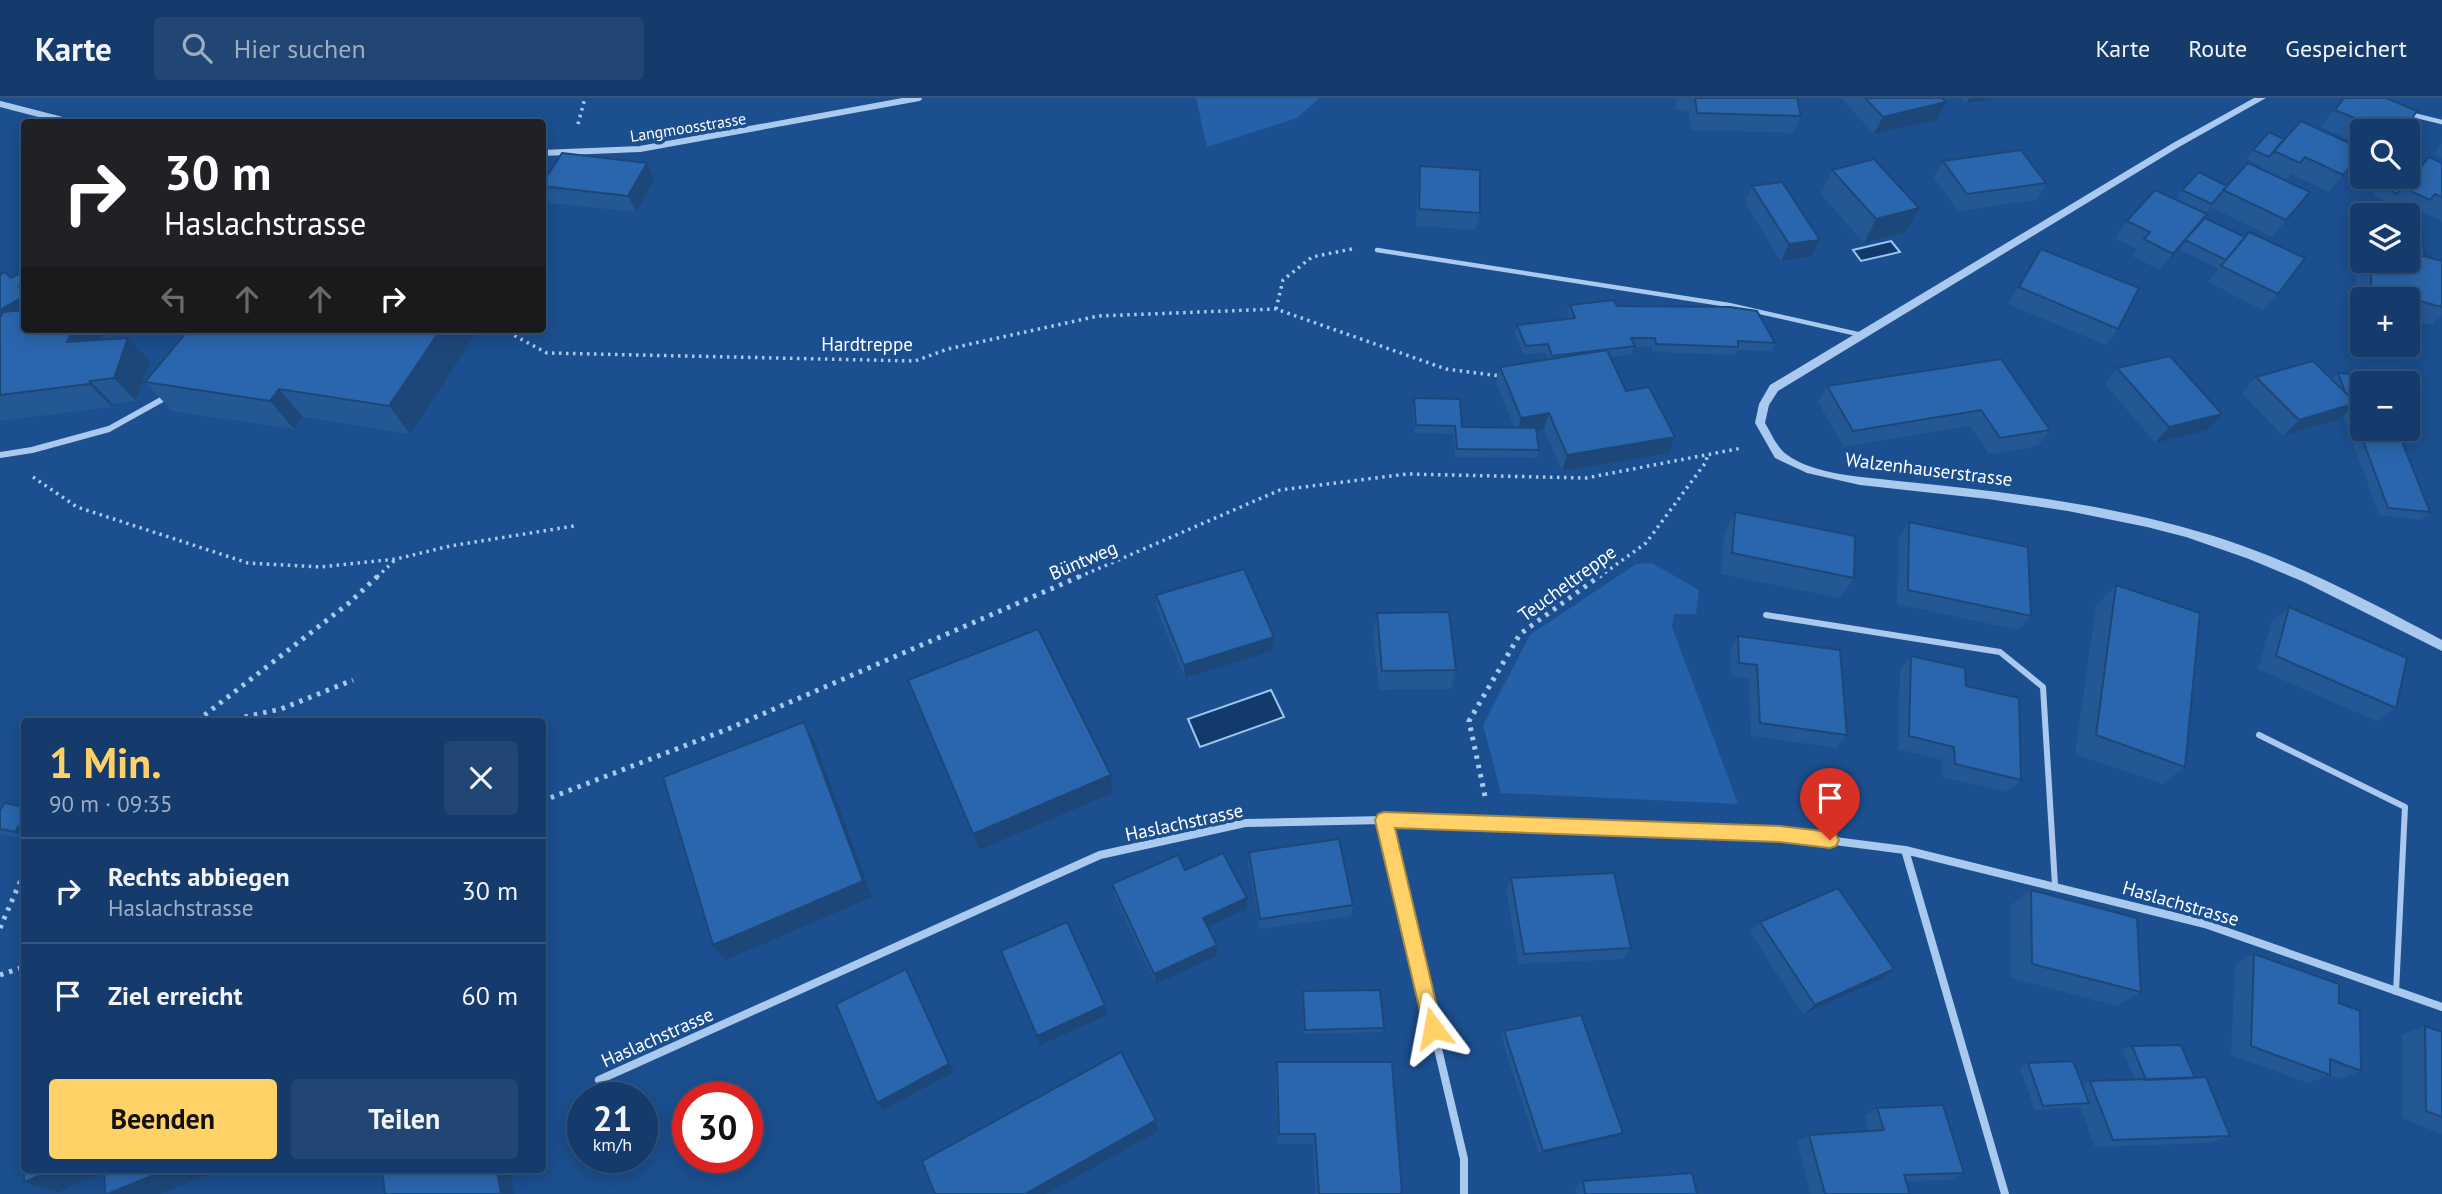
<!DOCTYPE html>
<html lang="de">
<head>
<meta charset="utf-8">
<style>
	:root { --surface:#143b6b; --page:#214673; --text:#f1f3f6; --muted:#9dadc1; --line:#33557e; --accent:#ffd166 }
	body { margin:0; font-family:"PT Sans",sans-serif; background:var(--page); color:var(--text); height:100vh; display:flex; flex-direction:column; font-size:26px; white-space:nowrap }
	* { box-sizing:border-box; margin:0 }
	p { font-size:23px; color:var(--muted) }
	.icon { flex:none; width:38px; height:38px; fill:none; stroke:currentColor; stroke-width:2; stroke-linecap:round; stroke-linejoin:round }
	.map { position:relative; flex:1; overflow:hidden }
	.sheet { position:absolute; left:21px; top:620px; width:525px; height:455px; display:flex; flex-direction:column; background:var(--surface); border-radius:7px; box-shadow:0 4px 18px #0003,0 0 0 2px var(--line) }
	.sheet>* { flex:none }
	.guide { position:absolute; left:21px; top:21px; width:525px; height:214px; border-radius:7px; box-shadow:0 4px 18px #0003,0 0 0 2px var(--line); background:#202124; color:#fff; overflow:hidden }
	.buttons { position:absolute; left:2350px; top:21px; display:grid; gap:14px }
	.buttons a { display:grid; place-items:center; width:70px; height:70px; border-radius:7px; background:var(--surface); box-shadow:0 4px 18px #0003,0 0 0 2px var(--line); font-size:35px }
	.speed { position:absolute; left:567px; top:984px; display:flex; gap:14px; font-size:35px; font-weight:700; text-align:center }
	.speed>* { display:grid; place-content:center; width:91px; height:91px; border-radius:50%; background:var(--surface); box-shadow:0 4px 18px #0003,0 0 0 2px var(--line); line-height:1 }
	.speed small { font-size:18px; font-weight:400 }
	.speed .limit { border:10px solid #d22; background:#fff; color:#111 }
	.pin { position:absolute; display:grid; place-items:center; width:60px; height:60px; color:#fff; margin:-72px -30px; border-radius:50% 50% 50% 0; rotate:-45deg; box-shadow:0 0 7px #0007 }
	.pin .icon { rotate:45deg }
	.me { position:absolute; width:77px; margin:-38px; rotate:347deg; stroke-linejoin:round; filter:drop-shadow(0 0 5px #0008) }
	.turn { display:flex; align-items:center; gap:24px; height:147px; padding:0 28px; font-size:32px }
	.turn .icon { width:91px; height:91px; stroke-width:2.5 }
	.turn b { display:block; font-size:49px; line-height:60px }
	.lanes { display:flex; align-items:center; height:66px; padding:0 28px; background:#0003; justify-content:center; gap:35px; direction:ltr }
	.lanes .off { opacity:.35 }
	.round { display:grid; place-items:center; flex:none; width:74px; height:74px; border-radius:7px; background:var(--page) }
	.headline { display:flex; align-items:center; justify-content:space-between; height:119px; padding:0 28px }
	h1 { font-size:42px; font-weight:700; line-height:52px; color:var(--accent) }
	.action { display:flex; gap:14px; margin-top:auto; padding:14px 28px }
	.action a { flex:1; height:80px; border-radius:7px; background:var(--accent); color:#111; font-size:28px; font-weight:700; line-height:80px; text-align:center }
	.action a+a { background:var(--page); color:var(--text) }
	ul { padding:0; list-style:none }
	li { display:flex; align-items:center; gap:21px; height:105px; padding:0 28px; border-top:2px solid var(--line) }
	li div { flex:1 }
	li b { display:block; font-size:26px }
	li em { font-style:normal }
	header { display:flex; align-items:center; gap:42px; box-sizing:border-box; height:98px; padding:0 35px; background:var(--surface); border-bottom:2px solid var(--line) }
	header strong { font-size:33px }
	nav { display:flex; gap:38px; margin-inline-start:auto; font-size:24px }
	.search { width:490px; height:63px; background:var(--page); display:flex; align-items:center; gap:18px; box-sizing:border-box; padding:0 24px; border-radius:7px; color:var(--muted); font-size:26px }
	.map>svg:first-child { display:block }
</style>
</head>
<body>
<header>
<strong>Karte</strong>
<div class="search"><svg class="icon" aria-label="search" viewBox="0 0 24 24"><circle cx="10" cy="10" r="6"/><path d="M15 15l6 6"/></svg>Hier suchen</div>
<nav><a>Karte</a><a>Route</a><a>Gespeichert</a></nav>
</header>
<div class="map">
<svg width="2442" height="1096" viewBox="0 0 2442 1096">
	<rect width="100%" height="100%" fill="#1b4f8f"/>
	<path fill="#2461a8" d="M1196 0H1320L1297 20 1207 49Z
		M1652 465 1699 492 1696 516H1674L1672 529 1738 706 1501 695 1483 627 1530 537 1636 466Z"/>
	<path fill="#123a6d" stroke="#9cc4f0" stroke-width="2" d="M1891 143 1900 154 1861 163 1853 152Z
		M1271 592 1284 619 1200 649 1188 621Z"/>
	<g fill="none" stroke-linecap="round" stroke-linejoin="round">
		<path stroke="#a9c9ee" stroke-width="3.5" stroke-dasharray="2.5 4.5" stroke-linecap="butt" d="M578 26 585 0
			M1276 211 1283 182 1312 159 1352 151
			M502 231 547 255 915 263 948 251 1098 218 1276 211 1446 271 1500 278
			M33 379 77 409 248 465 321 469 396 461 450 448 574 428
			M377 479 396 461
			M1079 479 1280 392 1407 376 1586 380 1742 350
			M1599 479 1646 445 1706 364 1707 358"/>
		<path stroke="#a9c9ee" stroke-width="5" stroke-dasharray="3.5 6" stroke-linecap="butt" d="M197 623 349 505 379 477
			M226 623 281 611 353 582
			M1485 698 1469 623 1520 536 1601 477
			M542 703 728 631 1083 477
			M0 830 24 775
			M0 877 24 869"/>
		<path stroke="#a9c9ee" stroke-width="4.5" d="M2409 16 2442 24
			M1377 152 1729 207 1862 237"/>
		<path stroke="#a9c9ee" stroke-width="6" d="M1766 517 2000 554 2043 589 2055 787
			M2259 637 2405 709 2396 894"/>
		<path stroke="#a9c9ee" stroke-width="6" d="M0 6 70 24
			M542 55 640 51 919 0
			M0 357 32 352 109 331 161 302 166 296"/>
		<path stroke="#a9c9ee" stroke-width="8" d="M1384 722 1464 1061V1096
			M1905 752 2005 1096
			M599 982 1100 757 1245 725 1384 722 1490 724 1780 736 1905 752 2205 826 2442 909"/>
		<path fill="#a9c9ee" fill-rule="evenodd" d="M2254 0H2266L2179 49 1778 293 1769 307 1765 325C1771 335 1776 348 1786 356 1813 377 1865 379 1898 383 2009 394 2119 407 2226 442 2301 467 2372 505 2442 542V553L2304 484 2249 461 2186 439 2147 429 2068 413 1988 401 1860 387 1807 375 1775 360 1755 325 1759 306 1770 287 2173 45Z"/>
	</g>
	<path fill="#245895" d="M1677 0H1797L1801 18 1794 35 1691 32 1689 14 1675 12Z
		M1841 0H1942L1946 4 1937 22 1874 36Z
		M1960 0H1993L1966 6Z
		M2344 0 2403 33H2362V47L2321 29Z
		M2284 41 2362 54 2329 94 2291 76 2286 82 2260 70 2262 68 2247 61 2253 52Z
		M2442 45V60L2433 56Z
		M2429 59 2442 65V123L2420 113 2414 119 2388 107 2391 102 2389 105 2373 97 2388 79 2412 77Z
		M1943 63 2046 85 2036 102 1958 113 1934 80Z
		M647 65 654 82 636 114 550 105 542 90V86Z
		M1420 68 1480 115 1476 132 1416 128 1418 85Z
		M1832 72 1919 110 1906 134 1864 145 1821 96Z
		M1752 88 1820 142 1812 158 1781 163 1745 105Z
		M2227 88 2310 94 2272 139 2210 109 2206 115 2176 101 2182 92Z
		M2127 123H2202L2278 196 2263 212 2208 184 2224 164 2219 171 2179 151 2160 172 2132 158 2137 151 2115 140Z
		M2041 151 2118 231 2106 247 2008 206Z
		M2362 154V163H2408L2424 156 2432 160 2442 163V217L2431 227 2408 221V201H2362V208L2355 206 2357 161Z
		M0 177 24 231H105L101 242 128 240 150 263 136 303 113 306 112 309 0 323Z
		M1570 207 1617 208 1775 245 1771 253 1737 252 1734 257 1652 254V249H1634L1632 256 1610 259 1626 293 1675 339 1669 355 1562 373 1544 331 1537 332 1539 352 1537 360 1455 359 1453 336 1414 335 1413 308 1414 300 1462 329 1515 330 1496 285 1500 269 1548 261 1545 254 1524 257 1515 235 1517 227 1569 220 1567 216Z
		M479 231 410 336 303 319 294 331 172 313 145 284Z
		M2001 261 2050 332 2038 348 1989 356 1970 328 1844 349 1818 304 1827 288Z
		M2117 270 2222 316 2208 332 2155 345 2105 286Z
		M2338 275 2430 414 2421 422 2379 417 2343 318 2340 321 2283 338 2242 295 2256 279 2332 281Z
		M1735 414 1854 480 1840 500 1721 476 1724 436Z
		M1909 424 2031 518 2018 532 1897 506 1899 439Z
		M2116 487 2185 669 2162 686 2075 656 2096 508Z
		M1156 497 1274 539 1273 553 1185 580 1157 512Z
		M2289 509 2396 610 2376 623 2258 571 2272 524Z
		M1377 515 1456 572 1451 591 1379 592 1373 535Z
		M1738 538 1847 637 1836 650 1751 638 1749 581 1731 578 1730 552Z
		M1911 558 1966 588 2021 682 2007 694 1942 679V662L1898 651 1900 572Z
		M908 582 1111 677 1113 695 979 752Z
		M24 709V740L0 736V712Z
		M1249 754 1353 807 1351 818 1260 831 1248 765Z
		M1185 772 1246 811 1208 829 1217 858 1156 886 1114 797 1112 786Z
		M1511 780 1631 850 1624 861 1519 866 1506 791Z
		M2031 792 2141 894 2117 908 2011 880 2010 808Z
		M1760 824 1882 881 1803 916 1750 834Z
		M2254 856 2339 905 2361 973 2339 981 2329 977 2309 985 2231 957 2235 866Z
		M1303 893 1384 930 1382 934 1304 936 1302 898Z
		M2425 928 2442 934V1036L2402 1020V937Z
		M1504 933 1619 1038 1539 1056 1501 938Z
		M2132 948 2195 980 2230 1038 2210 1045 2095 1049 2080 1009 2035 1012 2020 970 2028 965 2082 987 2090 983 2135 982 2122 952Z
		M1277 964 1402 1096H1315L1313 1046H1278L1275 976Z
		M1877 1010 1964 1075 1949 1082 1906 1083 1910 1096H1811L1797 1044 1809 1037 1869 1033 1865 1017Z
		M1583 1083 1697 1096H1577L1575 1089Z"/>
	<path fill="#1d4779" d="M1969 0H1993L1966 6Z
		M1946 4 1937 22 1874 36 1883 19Z
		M647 65 654 82 636 114 628 98Z
		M1919 110 1906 134 1864 145 1876 121Z
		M2207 116 2179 151 2160 172 2173 156Z
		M1820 142 1812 158 1781 163 1789 146Z
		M24 187V195L19 189Z
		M24 199V225L0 238V212Z
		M73 231H105L90 267 67 244Z
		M441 231H479L410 336 389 308Z
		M128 240 150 263 136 303 114 280Z
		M90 283 113 306 112 309 89 286Z
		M279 291 303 319 294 331 270 303Z
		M2356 305 2340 321 2283 338 2299 322Z
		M1549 315 1544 331 1517 335 1521 320Z
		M2222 316 2208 332 2155 345 2169 329Z
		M1675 339 1669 355 1562 373 1567 357Z
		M1274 539 1273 553 1185 580 1184 567Z
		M804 624 814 642 872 799 726 862 713 847Z
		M1111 677 1113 695 979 752 973 736Z
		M24 720V739L15 734Z
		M1247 800 1246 811 1204 831 1203 820Z
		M1217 847V858L1156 886 1154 876Z
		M906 871 911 881 954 974 883 1012 877 1005Z
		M1894 871 1882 881 1803 916 1815 907Z
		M1105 907 1107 917 1040 947 1037 938Z
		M1156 1022 1158 1033 1046 1096H1025Z
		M1623 1035 1619 1038 1539 1056 1543 1053Z
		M57 1071H114L58 1094 24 1084Z
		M169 1071H223L160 1096H107Z
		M497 1071H510L514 1096H501Z"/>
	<path fill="#2a66ad" stroke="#1d4779" stroke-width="2" d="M1695 0H1797L1801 18 1697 15Z
		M1865 0H1942L1946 4 1883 19Z
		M2344 0H2386L2417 13 2403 33H2386L2335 12Z
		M2301 23 2362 51V54L2343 77 2305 59 2300 65 2274 53Z
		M2269 34 2284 41 2269 59 2253 52Z
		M2021 52 2046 85 1967 96 1943 63Z
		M562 55 647 65 628 98 542 88V86Z
		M2429 59 2442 65V99L2435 96 2430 102 2403 90Z
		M1874 61 1919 110 1876 121 1832 72Z
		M2248 65 2310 94 2286 122 2223 92Z
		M1420 68 1480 72V115L1419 111Z
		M2199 74 2227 88 2212 106 2182 92Z
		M2408 75 2412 77 2397 96 2381 88 2388 79H2408Z
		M1782 84 1820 142 1789 146 1752 88Z
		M2155 92 2207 116 2173 156 2144 141 2150 134 2127 123Z
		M2205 120 2245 139 2226 162 2185 142Z
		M2249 134 2305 160 2278 196 2221 168Z
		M2408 139 2423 141 2424 156 2432 160 2408 154Z
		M2041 151 2139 190 2118 231 2019 189Z
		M2408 154 2442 163V209L2371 190V163H2408Z
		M24 173V187L19 189 24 195V199L0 212V177L5 174 11 180Z
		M1614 202 1617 208 1730 209 1757 213 1775 245 1738 243V249L1656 246 1655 240H1631L1635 248 1552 258 1548 246 1526 248 1517 227 1575 220 1570 207Z
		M24 212V231H73L67 244 128 240 114 280 90 283 89 286 0 297V220L3 214Z
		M189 231H441L389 308 279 291 270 303 145 284Z
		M1607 252 1626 293 1649 289 1675 339 1567 357 1549 315 1521 320 1500 269Z
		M2170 258 2222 316 2169 329 2117 270Z
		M2001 261 2050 332 2000 340 1981 312 1853 333 1827 288Z
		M2313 263 2356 305 2299 322 2256 279Z
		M2338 275 2377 279 2380 285H2362V331H2397L2430 414 2388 410 2351 310 2356 305 2345 294Z
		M1414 300 1460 301 1462 329 1536 330 1539 352 1457 351 1455 328 1416 327Z
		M1735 414 1855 438 1854 480 1732 455Z
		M1909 424 2028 449 2031 518 1908 492Z
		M1244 471 1274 539 1184 567 1156 497Z
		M2116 487 2200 515 2185 669 2096 637Z
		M2289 509 2407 560 2396 610 2276 558Z
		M1449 514 1456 572 1382 573 1377 515Z
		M1038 531 1111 677 973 736 908 582Z
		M1738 538 1840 552 1847 637 1760 625 1757 567 1739 565Z
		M1911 558 1965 570 1966 588 2019 600 2021 682 1955 666 1954 649 1909 638Z
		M804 624 863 783 713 847 663 679Z
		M5 705 24 709V720L15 734 0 731V712Z
		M1339 741 1353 807 1260 821 1249 754Z
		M1223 755 1247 800 1203 820 1217 847 1154 876 1112 786 1178 757 1185 772Z
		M1614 775 1631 850 1524 856 1511 780Z
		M1838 790 1894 871 1815 907 1760 824Z
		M2031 792 2137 820 2141 894 2032 866Z
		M1067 824 1105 907 1037 938 1001 853Z
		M2254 856 2339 886V905L2360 913 2361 973 2330 961V977L2251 948Z
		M906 871 949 966 877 1005 836 906Z
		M1380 892 1384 930 1305 932 1303 893Z
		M1581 917 1623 1035 1543 1053 1504 933Z
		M2425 928 2442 934V1019L2426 1013Z
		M2181 947 2195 980 2146 982 2132 948Z
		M1121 954 1156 1022 1025 1096H935L922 1063Z
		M2073 963 2089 1005 2043 1008 2028 965Z
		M1277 964H1392L1402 1096H1319L1315 1036H1279Z
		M2206 979 2230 1038 2113 1042 2090 983Z
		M1943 1007 1964 1075 1904 1077 1910 1096H1825L1809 1037 1884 1032 1877 1010Z
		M24 1025V1071H57L24 1084Z
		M104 1071H169L107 1096H105Z
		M382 1071H497L501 1096H385Z
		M1692 1075 1697 1096H1585L1583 1083Z"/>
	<path fill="#ffd166" stroke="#a68842" stroke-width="2" d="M1384 714 1780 728 1830 734 1836 737 1839 742 1836 748 1830 750 1780 744 1395 730 1442 930 1440 937 1433 940 1426 937 1424 930 1375 722 1378 716Z"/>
	<g text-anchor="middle" stroke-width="7" stroke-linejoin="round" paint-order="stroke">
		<g font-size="16" fill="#fff" stroke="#1b4f8f">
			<text transform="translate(688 29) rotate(-9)" y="6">Langmoosstrasse</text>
		</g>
		<g font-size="19" fill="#fff" stroke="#1b4f8f">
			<text x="867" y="253">Hardtreppe</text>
			<text transform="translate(1929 371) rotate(7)" y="7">Walzenhauserstrasse</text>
			<text transform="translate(1083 462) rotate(-23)" y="7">Büntweg</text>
			<text transform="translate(1567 485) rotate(-36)" y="7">Teucheltreppe</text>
			<text transform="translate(1184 724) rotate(-12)" y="7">Haslachstrasse</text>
			<text transform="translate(2181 805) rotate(16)" y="7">Haslachstrasse</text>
			<text transform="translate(657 939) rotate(-24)" y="7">Haslachstrasse</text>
		</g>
	</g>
</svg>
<div class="buttons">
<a><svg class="icon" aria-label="search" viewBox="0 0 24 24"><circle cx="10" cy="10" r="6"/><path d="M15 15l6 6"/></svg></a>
<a><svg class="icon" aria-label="layers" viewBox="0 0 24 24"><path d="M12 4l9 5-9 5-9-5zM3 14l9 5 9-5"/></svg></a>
<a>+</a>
<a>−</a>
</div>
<div class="speed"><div>21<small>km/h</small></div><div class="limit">30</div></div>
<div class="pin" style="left:1830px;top:742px;background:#d93025"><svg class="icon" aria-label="arrive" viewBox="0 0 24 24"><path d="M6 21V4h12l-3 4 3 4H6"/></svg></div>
<svg class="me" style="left:1433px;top:930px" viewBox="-20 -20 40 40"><path d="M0-17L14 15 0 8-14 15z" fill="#ffd166" stroke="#fff" stroke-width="4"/></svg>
<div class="guide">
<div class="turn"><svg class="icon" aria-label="right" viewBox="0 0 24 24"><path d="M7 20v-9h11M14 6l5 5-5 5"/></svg><div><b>30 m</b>Haslachstrasse</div></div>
<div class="lanes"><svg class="icon off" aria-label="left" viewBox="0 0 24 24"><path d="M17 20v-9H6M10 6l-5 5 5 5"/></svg><svg class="icon off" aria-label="ahead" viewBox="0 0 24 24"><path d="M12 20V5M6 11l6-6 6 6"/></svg><svg class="icon off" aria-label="ahead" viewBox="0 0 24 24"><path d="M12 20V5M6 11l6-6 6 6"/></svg><svg class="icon" aria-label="right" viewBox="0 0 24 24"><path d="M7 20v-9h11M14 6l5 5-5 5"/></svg></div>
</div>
<section class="sheet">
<div class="headline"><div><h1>1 Min.</h1><p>90 m · 09:35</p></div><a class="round"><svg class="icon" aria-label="close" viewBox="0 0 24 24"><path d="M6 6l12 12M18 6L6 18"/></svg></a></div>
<ul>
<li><svg class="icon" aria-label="right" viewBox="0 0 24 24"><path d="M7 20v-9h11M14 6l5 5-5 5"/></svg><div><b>Rechts abbiegen</b><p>Haslachstrasse</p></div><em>30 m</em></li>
<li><svg class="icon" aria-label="arrive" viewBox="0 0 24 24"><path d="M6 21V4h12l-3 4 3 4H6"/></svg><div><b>Ziel erreicht</b></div><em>60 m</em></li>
</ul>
<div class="action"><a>Beenden</a><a>Teilen</a></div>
</section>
</div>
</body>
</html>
